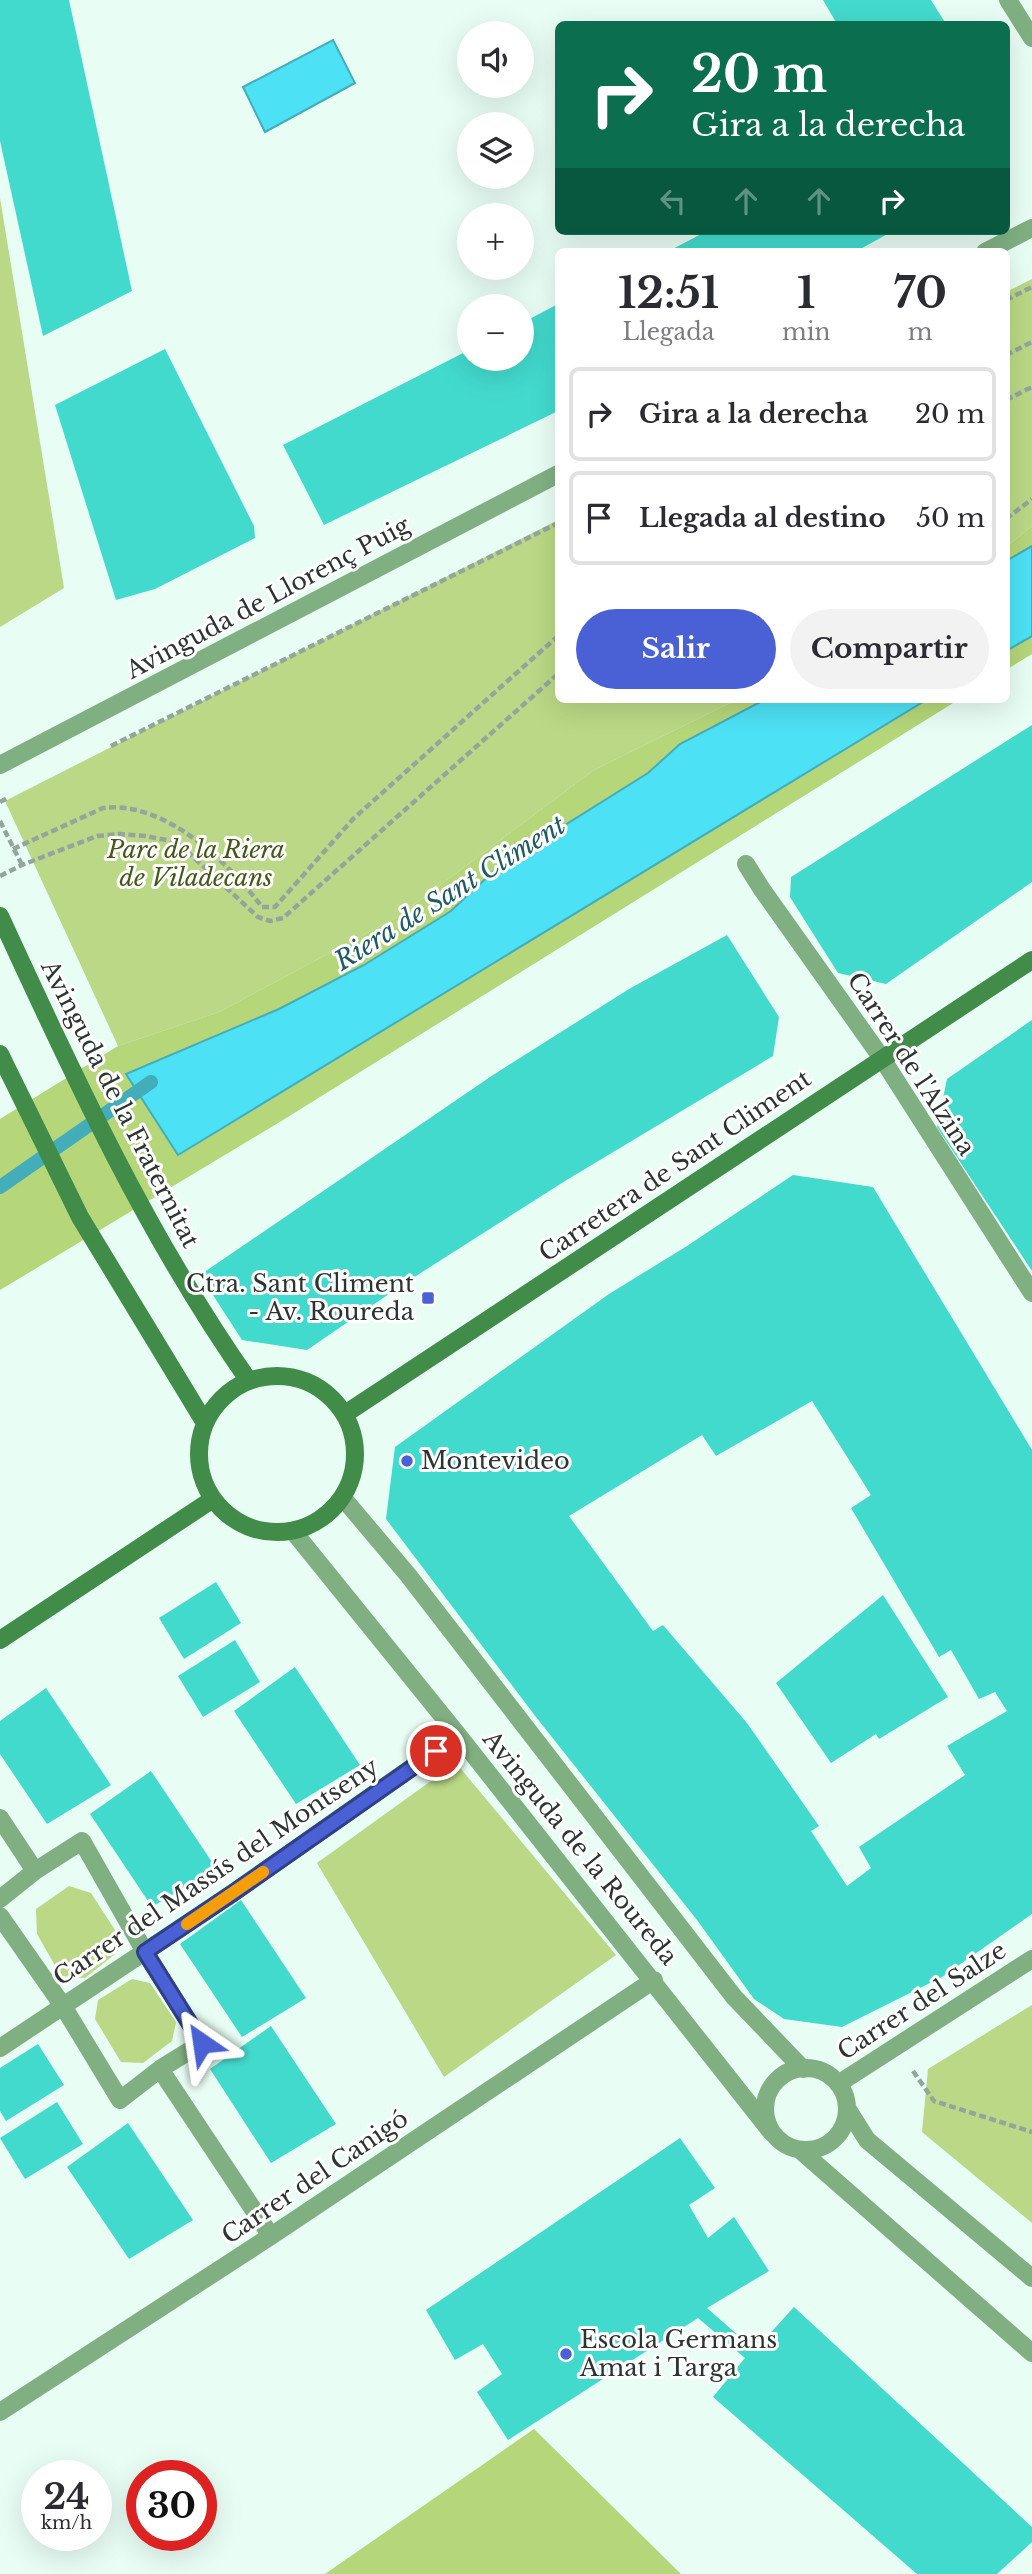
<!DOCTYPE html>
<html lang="es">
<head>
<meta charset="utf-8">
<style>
	:root { --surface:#fff; --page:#f2f2f3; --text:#2b2b33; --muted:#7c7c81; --line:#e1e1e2; --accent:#4961d5 }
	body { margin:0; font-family:"Libre Baskerville",serif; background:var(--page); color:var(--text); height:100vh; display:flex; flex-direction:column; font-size:26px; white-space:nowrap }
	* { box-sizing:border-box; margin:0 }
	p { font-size:23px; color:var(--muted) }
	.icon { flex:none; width:38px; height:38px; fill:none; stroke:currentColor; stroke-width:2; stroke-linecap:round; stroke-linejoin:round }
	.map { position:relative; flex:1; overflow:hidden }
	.side { position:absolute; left:555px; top:248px; width:455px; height:455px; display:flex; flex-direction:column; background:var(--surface); border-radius:10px; box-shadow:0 7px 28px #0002 }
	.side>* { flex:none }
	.hud { position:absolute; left:555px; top:21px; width:455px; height:214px; border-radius:10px; box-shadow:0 7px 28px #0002; background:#0b6e4f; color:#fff; overflow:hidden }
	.buttons { position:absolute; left:457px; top:21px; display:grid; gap:14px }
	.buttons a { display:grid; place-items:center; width:77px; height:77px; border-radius:50%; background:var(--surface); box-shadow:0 7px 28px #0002; font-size:35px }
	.speed { position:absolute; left:21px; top:2460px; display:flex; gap:14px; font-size:35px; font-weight:700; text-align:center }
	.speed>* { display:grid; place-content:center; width:91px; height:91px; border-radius:50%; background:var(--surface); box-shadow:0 7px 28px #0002; line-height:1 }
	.speed small { font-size:18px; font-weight:400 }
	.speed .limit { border:10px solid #d22; background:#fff; color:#111 }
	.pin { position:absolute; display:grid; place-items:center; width:60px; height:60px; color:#fff; margin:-30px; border:4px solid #fff; border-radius:50%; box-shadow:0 2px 7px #0007 }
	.me { position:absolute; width:77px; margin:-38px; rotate:328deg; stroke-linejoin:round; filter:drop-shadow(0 0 5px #0008) }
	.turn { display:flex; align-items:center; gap:24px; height:147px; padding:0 21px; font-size:32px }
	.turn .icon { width:91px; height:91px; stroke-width:2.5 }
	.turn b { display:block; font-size:49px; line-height:60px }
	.lanes { display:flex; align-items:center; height:66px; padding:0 21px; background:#0003; justify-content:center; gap:35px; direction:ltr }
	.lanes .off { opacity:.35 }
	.eta { display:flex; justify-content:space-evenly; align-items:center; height:119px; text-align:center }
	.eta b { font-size:42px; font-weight:800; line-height:49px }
	.cta { display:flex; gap:14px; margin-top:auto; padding:14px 21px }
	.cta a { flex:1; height:80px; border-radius:42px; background:var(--accent); color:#fff; font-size:28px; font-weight:800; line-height:80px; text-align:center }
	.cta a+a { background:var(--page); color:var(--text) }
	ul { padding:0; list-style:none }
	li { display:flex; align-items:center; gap:21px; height:94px; margin:0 14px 10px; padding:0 7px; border:4px solid var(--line); border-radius:10px }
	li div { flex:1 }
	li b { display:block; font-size:26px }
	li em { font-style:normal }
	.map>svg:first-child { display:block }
</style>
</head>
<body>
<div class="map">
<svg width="1032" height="2574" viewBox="0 0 1032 2574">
	<rect width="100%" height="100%" fill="#e8fdf4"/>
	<path fill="#bad885" d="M0 198 64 588 0 627Z
		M1032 279V526L1006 547V292Z
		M558 520V700H736L594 770 399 916 219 1012 118 1046 5 801Z
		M456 1763 616 1955 444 2077 317 1863Z
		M69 1886 91 1893 124 1944 114 1955 85 1978 61 1976 37 1934 36 1909Z
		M132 1979 150 1983 176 2022 172 2041 143 2063 121 2062 95 2019 98 2000Z
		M1032 2005V2223L922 2132 928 2069Z"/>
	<path fill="#b5d679" d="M1032 526V654L1006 670V547Z
		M736 700H958L283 1120 0 1290V1119L118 1046 219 1012 399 916 594 770Z
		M534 2429 681 2574H325Z"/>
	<path fill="#4de1f5" stroke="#43adba" stroke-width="2" d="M333 40 355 83 265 132 243 87Z
		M1032 546V636L1006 651V561Z
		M764 700H926L178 1155 126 1074 279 1009 364 965 451 911 498 867 648 773 680 744Z"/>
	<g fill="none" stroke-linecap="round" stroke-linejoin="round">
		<path stroke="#43adba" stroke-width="14" d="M0 1187 151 1082"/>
	</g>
	<path fill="#43dace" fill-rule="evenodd" d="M0 0H69L132 291 43 336 0 141Z
		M823 0H931L946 24H837Z
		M707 231H893L855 252H667Z
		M558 304V411L324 525 283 445 469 350V359H522V323Z
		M165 349 254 526 255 538 155 589 116 600 55 405Z
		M1032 725V882L886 984 838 973 790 897 791 877Z
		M727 935 779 1017 773 1056 565 1181 405 1283 307 1350 242 1340 200 1275 493 1075 629 989Z
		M1032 1020V1271L937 1127 947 1079Z
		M793 1175 873 1187 1032 1450V1914L942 1977 842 2027 784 2019 754 1999 697 1920 536 1717 386 1519 395 1447 609 1294 687 1246ZM812 1401 871 1495 851 1508 939 1657 951 1650 979 1699 995 1692 1007 1711 947 1746 965 1775 859 1847 871 1868 847 1886 811 1831 819 1826 747 1723 663 1625 653 1631 569 1516 702 1435 716 1456Z
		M216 1582 241 1623 184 1659 159 1618Z
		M883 1595 948 1697 879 1739 876 1734 831 1763 776 1683Z
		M235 1640 260 1682 203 1717 178 1676Z
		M295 1667 360 1765 296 1804 234 1711Z
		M46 1688 111 1785 47 1824 0 1754V1721Z
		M151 1771 216 1868 152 1907 90 1814Z
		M241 1900 306 1998 242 2037 180 1944Z
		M271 2026 336 2124 271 2163 210 2069Z
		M38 2044 64 2085 6 2121 0 2111V2068Z
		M57 2102 83 2144 25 2179 0 2138Z
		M128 2123 193 2220 129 2259 67 2167Z
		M680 2138 715 2188 689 2205 708 2238 734 2217 769 2271 707 2308 755 2350 794 2307 1032 2527V2542L997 2574H917L713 2397 745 2358 698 2318 508 2440 477 2392 502 2374 483 2344 455 2360 426 2310Z"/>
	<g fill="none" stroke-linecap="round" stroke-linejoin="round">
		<path stroke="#95a49d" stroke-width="4.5" stroke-dasharray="7 3.5" stroke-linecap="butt" d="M1006 300 1032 287
			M1006 355 1032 342
			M1006 400 1032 387
			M1006 519 1032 499
			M111 746 558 523
			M0 802 9 797
			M0 821 22 865
			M13 849 103 808C164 800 228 862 262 907H275L354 818 558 636
			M0 876 22 865 97 836 120 834 145 836 177 842 258 917 270 921 283 918 558 674
			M913 2071 934 2101 1032 2132"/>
		<path stroke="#80b082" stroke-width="18" d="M1008 0 1032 38
			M985 252 1032 228
			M0 765 558 474
			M746 864 761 888 881 1057 1032 1293
			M343 1498 408 1575 734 1997 803 2069
			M293 1531 458 1735 772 2133
			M0 1818 35 1871 82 1841 145 1952 202 2043 160 2069 271 2236
			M0 1899 35 1871
			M0 1916 63 2006 120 2100 160 2069
			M0 2048 233 1893 458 1735
			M765 2109a41 41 0 1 1 82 0a41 41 0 1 1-82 0Z
			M838 2084 1032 1959
			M847 2108 867 2140 1032 2278
			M800 2150 1032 2353
			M0 2412 271 2236 654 1980"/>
		<path stroke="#408c48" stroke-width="18" d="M0 916C74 1077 147 1236 249 1381
			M0 1054 80 1217 205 1423
			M199 1454a78 78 0 1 1 156 0a78 78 0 1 1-156 0Z
			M345 1414 1032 960
			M0 1640 213 1499"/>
	</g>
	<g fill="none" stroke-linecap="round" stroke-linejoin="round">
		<defs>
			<path id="route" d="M202 2043 145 1952 233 1893 436 1751"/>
		</defs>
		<use href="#route" stroke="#2f3f8a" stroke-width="18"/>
		<use href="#route" stroke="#4961d5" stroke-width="12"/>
		<path stroke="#f59e0b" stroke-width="12" d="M187 1924 263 1872"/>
	</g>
	<g fill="#4961d5" stroke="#fff" stroke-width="2.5">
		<rect x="421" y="1291" width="14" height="14" rx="3.5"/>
		<circle cx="407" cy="1461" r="7"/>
		<circle cx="566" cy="2354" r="7"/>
	</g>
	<g text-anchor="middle" stroke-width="6" stroke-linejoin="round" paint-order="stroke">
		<g font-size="24" fill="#2d3531" stroke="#fff">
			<text transform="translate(268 598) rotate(-28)" y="8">Avinguda de Llorenç Puig</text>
			<text transform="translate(911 1064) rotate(57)" y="8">Carrer de l'Alzina</text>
			<text transform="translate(120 1104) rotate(63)" y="8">Avinguda de la Fraternitat</text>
			<text transform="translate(675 1166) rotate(-34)" y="8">Carretera de Sant Climent</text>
			<text transform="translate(580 1848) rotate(51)" y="8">Avinguda de la Roureda</text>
			<text transform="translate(216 1872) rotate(-34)" y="8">Carrer del Massís del Montseny</text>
			<text transform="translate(922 2001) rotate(-33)" y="8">Carrer del Salze</text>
			<text transform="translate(315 2177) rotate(-34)" y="8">Carrer del Canigó</text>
		</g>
		<g font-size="24" font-style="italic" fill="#445817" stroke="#fff">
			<text x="196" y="858">Parc de la Riera<tspan x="196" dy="28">de Viladecans</tspan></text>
		</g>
		<g font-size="24" fill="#2d3531" stroke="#fff" text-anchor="start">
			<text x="414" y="1292" text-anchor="end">Ctra. Sant Climent<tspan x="414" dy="28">- Av. Roureda</tspan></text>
			<text x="421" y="1469">Montevideo</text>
			<text x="580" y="2348">Escola Germans<tspan x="580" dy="28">Amat i Targa</tspan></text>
		</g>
		<g font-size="26" font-style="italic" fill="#1f5b64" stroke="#fff">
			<text transform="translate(450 893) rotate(-32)" y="9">Riera de Sant Climent</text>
		</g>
	</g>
</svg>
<div class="buttons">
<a><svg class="icon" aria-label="sound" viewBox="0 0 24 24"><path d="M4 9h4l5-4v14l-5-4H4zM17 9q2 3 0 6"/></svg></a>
<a><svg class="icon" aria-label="layers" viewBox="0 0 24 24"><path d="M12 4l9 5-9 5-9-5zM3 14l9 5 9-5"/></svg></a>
<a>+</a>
<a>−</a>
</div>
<div class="speed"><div>24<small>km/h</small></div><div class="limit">30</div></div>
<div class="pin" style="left:436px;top:1751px;background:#d93025"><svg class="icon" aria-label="arrive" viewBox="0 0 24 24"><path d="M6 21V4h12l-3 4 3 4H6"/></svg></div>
<svg class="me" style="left:202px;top:2043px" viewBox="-20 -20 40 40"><path d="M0-17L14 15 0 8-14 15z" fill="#4961d5" stroke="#fff" stroke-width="4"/></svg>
<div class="hud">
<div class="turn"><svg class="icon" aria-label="right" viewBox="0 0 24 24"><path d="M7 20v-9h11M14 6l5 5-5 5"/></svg><div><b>20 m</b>Gira a la derecha</div></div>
<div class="lanes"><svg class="icon off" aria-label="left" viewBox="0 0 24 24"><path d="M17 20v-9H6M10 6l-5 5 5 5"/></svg><svg class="icon off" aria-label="ahead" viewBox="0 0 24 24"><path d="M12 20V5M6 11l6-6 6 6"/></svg><svg class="icon off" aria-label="ahead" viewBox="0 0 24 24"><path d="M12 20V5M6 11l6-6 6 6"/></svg><svg class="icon" aria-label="right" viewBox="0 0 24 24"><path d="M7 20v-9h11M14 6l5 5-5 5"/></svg></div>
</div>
<section class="side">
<div class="eta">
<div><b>12:51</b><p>Llegada</p></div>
<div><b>1</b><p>min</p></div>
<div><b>70</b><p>m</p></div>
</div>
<ul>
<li><svg class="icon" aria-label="right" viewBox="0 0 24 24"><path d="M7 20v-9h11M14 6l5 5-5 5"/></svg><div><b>Gira a la derecha</b></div><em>20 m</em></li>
<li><svg class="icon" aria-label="arrive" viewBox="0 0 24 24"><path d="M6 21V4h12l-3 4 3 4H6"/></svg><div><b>Llegada al destino</b></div><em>50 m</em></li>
</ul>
<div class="cta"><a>Salir</a><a>Compartir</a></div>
</section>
</div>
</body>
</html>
